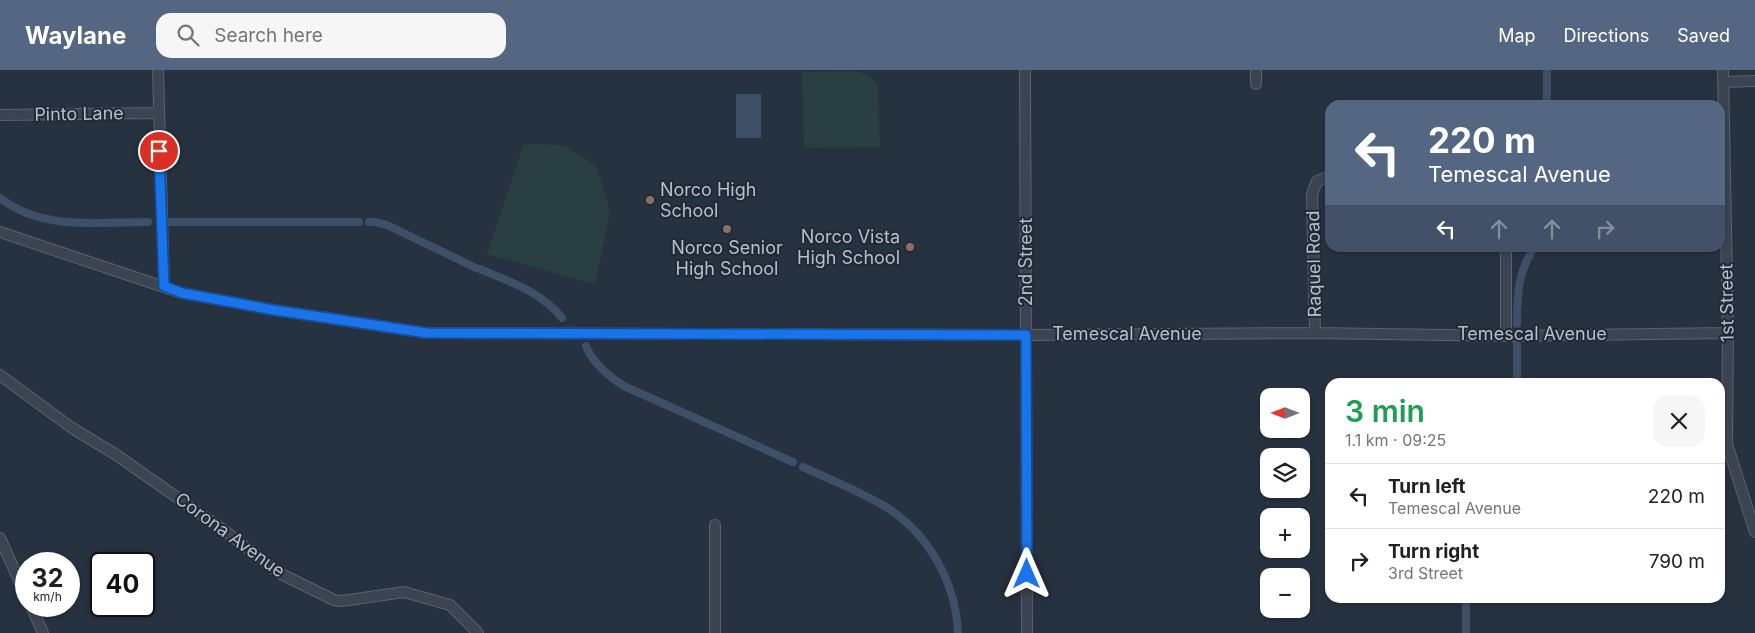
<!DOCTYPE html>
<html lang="en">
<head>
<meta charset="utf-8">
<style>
	:root { --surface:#fff; --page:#f6f6f6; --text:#202124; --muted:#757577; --line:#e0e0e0; --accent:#546682 }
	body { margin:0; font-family:Inter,sans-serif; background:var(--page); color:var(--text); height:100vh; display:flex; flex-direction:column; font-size:19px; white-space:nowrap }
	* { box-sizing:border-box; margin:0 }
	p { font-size:16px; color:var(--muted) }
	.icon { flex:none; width:28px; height:28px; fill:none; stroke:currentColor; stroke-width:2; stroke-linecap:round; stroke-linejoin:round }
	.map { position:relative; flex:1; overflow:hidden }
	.drawer { position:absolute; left:1325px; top:308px; width:400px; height:225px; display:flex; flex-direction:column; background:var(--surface); border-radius:15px; box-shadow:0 1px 4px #0004 }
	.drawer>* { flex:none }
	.banner { position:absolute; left:1325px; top:30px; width:400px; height:152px; border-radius:15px; box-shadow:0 1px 4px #0004; background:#546682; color:#fff; overflow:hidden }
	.needle { width:32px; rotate:270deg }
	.fabs { position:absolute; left:1260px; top:318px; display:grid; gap:10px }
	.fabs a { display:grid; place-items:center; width:50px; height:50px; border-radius:10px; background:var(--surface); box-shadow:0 1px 4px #0004; font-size:25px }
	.speed { position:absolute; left:15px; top:482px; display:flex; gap:10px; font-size:25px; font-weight:700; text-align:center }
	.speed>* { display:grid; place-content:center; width:65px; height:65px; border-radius:50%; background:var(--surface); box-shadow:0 1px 4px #0004; line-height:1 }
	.speed small { font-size:12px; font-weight:400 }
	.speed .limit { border:2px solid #111; border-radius:8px; background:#fff; color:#111 }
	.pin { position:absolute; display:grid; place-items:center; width:42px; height:42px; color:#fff; margin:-21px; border:2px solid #fff; border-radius:50%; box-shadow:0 1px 5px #0007 }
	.me { position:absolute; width:55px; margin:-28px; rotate:0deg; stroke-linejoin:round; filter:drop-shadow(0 0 4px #0008) }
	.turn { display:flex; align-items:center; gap:18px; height:105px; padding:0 20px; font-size:22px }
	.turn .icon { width:65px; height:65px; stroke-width:2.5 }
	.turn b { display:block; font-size:35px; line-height:42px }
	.lanes { display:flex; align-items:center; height:48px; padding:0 20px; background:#0003; justify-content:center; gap:25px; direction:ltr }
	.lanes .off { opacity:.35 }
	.round { display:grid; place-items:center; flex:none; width:52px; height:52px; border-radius:15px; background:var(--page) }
	.headline { display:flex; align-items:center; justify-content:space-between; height:85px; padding:0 20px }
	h1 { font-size:30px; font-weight:600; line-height:38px; color:#1e9e55 }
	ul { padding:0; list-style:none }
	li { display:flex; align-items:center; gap:15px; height:65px; padding:0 20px; border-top:1px solid var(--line) }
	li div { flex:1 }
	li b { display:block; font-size:19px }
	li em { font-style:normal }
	header { display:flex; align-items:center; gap:30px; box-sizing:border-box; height:70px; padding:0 25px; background:var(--accent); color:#fff }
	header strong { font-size:24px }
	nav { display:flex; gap:28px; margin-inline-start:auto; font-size:18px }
	.search { width:350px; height:45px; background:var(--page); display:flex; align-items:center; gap:12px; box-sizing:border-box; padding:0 18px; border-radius:15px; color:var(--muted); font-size:19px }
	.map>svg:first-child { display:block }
</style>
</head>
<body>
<header>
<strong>Waylane</strong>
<div class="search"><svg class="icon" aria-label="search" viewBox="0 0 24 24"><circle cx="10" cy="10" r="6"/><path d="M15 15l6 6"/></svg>Search here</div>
<nav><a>Map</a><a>Directions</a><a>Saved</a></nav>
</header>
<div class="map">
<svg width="1755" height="563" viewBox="0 0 1755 563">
	<rect width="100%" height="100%" fill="#273240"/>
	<path fill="#293f41" d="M855 1 870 6 878 15 880 77 804 78 802 2Z
		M524 74 564 75 597 97 610 142 595 214 487 184Z"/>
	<path fill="#3d5068" d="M736 24H761V68H736Z"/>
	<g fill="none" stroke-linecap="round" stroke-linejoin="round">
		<path stroke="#3d5068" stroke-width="8" d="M1547 0V35
			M0 128C42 161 98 152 148 152
			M169 152H359
			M369 152H375L387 155 476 198
			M480 199C510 212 542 222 562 248
			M1517 254C1517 226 1518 201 1534 178
			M1517 274V312
			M586 276C592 292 609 307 624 316L793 392
			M803 397C831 410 860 421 886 437 929 464 956 513 958 563
			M1466 528V563"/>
		<defs>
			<path id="minor" d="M158 0 164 217
				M1025 0 1027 563
				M1723 0 1728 263 1727 374 1755 462
				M1723 12 1755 11
				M1256 14V0
				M0 45 158 43
				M0 162 182 223 274 240 427 263 1026 265 1315 263 1510 266 1728 263
				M1315 263 1312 124 1317 111 1330 106
				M1506 265V178
				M0 305 72 358 115 384 225 461 281 504 334 530 342 531 404 522 450 535 478 563
				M715 455V563
				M0 468 26 526
				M31 536 43 563"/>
		</defs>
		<use href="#minor" stroke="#59626d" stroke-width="12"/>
		<use href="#minor" stroke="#3b4450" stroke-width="10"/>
	</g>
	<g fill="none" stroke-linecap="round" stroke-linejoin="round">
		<defs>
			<path id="route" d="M159 81 164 216 182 223 274 240 427 263 1026 265 1027 504"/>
		</defs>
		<use href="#route" stroke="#114b97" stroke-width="12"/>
		<use href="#route" stroke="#1a73e8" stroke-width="9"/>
	</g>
	<g fill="#8d6e63" stroke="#202935" stroke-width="2">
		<circle cx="650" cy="130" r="5"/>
		<circle cx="727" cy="159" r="5"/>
		<circle cx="910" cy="177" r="5"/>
	</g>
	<g text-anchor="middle" stroke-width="4" stroke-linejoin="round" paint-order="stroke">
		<g font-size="18" fill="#b8bfca" stroke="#202935">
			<text transform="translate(79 44) rotate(-1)" y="6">Pinto Lane</text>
			<text transform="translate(1026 192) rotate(-90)" y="6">2nd Street</text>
			<text transform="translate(1314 194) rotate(-91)" y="6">Raquel Road</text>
			<text transform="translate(1727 233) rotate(-91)" y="6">1st Street</text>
			<text x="1127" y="270">Temescal Avenue</text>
			<text x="1532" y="270">Temescal Avenue</text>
			<text transform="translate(230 465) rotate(36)" y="6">Corona Avenue</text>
		</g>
		<g font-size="18" fill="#b8bfca" stroke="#202935" text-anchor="start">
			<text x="660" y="126">Norco High<tspan x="660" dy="21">School</tspan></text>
			<text x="900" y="173" text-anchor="end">Norco Vista<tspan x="900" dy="21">High School</tspan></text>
			<text x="727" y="184" text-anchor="middle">Norco Senior<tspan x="727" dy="21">High School</tspan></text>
		</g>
	</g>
</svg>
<div class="fabs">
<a><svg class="needle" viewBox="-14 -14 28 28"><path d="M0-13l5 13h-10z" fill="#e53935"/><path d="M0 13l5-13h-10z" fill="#757577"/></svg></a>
<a><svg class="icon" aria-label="layers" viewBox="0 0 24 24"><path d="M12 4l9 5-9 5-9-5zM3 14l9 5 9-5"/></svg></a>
<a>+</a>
<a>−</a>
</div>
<div class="speed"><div>32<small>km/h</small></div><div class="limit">40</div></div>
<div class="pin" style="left:159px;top:81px;background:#d93025"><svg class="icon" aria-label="arrive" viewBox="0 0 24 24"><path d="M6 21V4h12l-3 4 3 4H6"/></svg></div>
<svg class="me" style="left:1027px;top:504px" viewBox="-20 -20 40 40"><path d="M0-17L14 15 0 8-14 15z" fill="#1a73e8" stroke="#fff" stroke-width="4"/></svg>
<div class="banner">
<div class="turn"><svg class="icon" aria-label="left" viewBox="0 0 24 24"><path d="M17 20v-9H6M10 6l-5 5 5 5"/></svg><div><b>220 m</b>Temescal Avenue</div></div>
<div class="lanes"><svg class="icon" aria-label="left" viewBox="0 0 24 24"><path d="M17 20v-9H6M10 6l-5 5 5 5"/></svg><svg class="icon off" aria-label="ahead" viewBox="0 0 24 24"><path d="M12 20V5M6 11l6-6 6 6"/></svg><svg class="icon off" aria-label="ahead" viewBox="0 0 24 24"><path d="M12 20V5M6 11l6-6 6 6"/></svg><svg class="icon off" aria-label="right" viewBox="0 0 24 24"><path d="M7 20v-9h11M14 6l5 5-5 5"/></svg></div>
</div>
<section class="drawer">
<div class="headline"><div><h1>3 min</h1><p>1.1 km · 09:25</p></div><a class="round"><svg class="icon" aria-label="close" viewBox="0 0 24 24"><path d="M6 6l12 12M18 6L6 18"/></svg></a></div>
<ul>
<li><svg class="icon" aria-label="left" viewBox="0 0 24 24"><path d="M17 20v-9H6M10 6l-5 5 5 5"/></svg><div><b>Turn left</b><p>Temescal Avenue</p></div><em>220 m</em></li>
<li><svg class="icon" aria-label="right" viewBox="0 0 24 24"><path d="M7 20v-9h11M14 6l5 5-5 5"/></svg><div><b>Turn right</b><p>3rd Street</p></div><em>790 m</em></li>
</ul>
</section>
</div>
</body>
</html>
